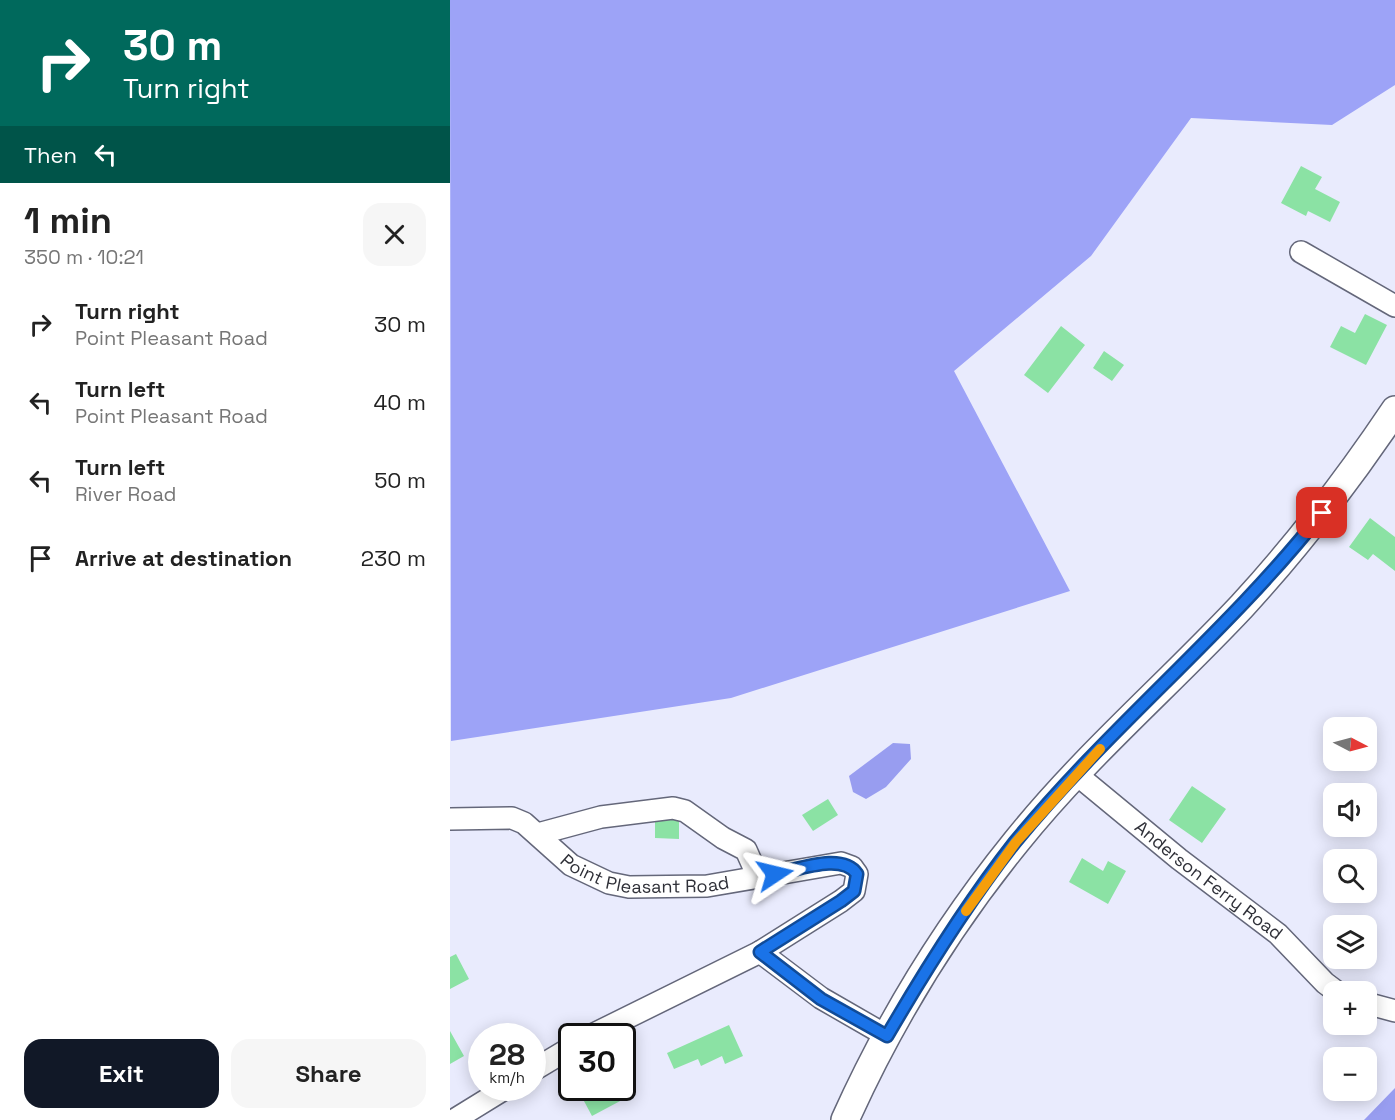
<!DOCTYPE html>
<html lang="en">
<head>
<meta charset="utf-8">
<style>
	:root { --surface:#fff; --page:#f6f6f6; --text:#222; --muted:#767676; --accent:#111827 }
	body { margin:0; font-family:"Space Grotesk",sans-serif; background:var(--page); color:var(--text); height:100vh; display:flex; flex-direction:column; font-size:22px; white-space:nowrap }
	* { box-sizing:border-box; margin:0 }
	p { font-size:20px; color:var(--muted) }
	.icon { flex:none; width:33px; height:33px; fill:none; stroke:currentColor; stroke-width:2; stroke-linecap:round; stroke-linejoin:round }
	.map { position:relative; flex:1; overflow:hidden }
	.side { display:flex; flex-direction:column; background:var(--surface); width:450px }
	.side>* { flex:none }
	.guide { background:#00695c; color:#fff; overflow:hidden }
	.needle { width:39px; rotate:96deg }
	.fabs { position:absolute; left:873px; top:717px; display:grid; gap:12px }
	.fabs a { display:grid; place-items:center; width:54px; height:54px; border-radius:12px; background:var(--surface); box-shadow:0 3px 15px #0003; font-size:30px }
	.speed { position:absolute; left:18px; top:1023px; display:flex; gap:12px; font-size:30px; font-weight:700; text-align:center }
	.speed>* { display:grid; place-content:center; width:78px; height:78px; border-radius:50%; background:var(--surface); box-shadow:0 3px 15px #0003; line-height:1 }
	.speed small { font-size:15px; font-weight:400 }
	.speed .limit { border:3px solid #111; border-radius:9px; background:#fff; color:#111 }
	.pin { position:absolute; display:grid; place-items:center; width:51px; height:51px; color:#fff; margin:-26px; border-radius:12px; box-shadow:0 3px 9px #0006 }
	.me { position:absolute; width:66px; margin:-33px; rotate:80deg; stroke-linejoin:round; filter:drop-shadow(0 0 4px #0008) }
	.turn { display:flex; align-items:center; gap:21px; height:126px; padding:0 24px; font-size:27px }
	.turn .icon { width:78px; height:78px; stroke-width:2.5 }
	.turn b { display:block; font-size:42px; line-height:51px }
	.then { display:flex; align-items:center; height:57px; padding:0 24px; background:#0003; gap:12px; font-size:22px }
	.round { display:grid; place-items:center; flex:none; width:63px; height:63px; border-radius:18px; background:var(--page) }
	.summary { display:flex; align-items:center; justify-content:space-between; height:102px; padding:0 24px }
	h1 { font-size:36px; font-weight:800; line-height:45px }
	.button { display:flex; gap:12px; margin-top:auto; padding:12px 24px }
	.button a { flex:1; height:69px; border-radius:18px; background:var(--accent); color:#fff; font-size:24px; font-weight:800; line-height:69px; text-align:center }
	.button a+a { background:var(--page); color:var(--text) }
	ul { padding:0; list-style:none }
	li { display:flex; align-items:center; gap:18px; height:78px; padding:0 24px }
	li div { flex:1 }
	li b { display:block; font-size:22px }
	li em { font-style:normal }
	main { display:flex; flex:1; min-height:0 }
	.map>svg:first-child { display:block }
</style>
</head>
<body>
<main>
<section class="side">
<div class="guide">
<div class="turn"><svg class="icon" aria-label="right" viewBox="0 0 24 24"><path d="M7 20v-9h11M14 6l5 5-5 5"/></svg><div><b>30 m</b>Turn right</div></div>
<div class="then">Then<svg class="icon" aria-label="left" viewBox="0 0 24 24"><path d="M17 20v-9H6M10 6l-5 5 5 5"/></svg></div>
</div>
<div class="summary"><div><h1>1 min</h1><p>350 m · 10:21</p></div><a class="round"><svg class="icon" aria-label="close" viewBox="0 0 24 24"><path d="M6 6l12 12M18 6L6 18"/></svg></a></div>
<ul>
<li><svg class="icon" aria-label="right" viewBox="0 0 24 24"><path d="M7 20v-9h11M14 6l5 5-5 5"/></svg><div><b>Turn right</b><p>Point Pleasant Road</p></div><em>30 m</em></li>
<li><svg class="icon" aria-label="left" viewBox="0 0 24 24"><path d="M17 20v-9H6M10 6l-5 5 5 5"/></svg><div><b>Turn left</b><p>Point Pleasant Road</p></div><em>40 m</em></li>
<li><svg class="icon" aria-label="left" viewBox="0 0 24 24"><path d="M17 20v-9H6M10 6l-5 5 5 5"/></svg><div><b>Turn left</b><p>River Road</p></div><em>50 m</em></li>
<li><svg class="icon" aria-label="arrive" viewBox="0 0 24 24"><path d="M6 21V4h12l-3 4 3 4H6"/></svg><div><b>Arrive at destination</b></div><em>230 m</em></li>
</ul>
<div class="button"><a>Exit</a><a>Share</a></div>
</section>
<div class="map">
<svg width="945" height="1120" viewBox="0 0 945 1120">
	<rect width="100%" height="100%" fill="#e9ebfd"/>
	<path fill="#9da3f7" d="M0 0H945V85L882 125 741 118 641 256 504 371 620 591 281 698 1 741Z"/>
	<path fill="#989df0" d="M443 743 460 744 461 759 436 787 416 799 403 792 399 776Z
		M945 1088V1120H914Z"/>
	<path fill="#8be2a4" d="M851 166 872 177 865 189 890 202 880 222 858 211 856 216 831 203Z
		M915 314 937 325 916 365 880 347 891 326 905 333Z
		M611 326 635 345 598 393 574 375Z
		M654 351 674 365 662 381 643 368Z
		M920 518 945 537V571L923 554 918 560 899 547Z
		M742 786 776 809 752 843 719 820Z
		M378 799 388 815 363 831 352 815Z
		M205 817H229V839L205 838Z
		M632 858 653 871 658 861 676 871 658 904 619 882Z
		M6 954 19 979 0 989V957Z
		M279 1025 293 1056 275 1064 272 1056 251 1066 248 1059 224 1069 217 1053Z
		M0 1031 14 1056 0 1064Z
		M127 1088H165L172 1100 142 1116Z"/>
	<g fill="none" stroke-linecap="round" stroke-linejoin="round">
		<defs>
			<g id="minor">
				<path d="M851 252 945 306"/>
				<path id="s1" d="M626 774 729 859 828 934 875 983 887 992"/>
				<path id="s2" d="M0 819 62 818 74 823 121 865 159 883 179 887 257 886 391 863 402 867 407 874 404 891 391 901 310 952 140 1036"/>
				<path d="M88 834 151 817 223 808 235 811 273 838 296 850 308 877"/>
				<path d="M310 952 371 998 437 1036"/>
				<path d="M916 1003 945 1011"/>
				<path d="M82 1071 122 1047"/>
				<path d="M4 1120 56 1088"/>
			</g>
			<path id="major" d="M395 1120C439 1022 498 926 566 842 634 757 717 686 792 606 849 544 898 480 945 410"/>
		</defs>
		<use href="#minor" stroke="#64677a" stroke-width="24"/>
		<use href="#major" stroke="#64677a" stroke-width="30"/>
		<use href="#minor" stroke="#fff" stroke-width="21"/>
		<use href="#major" stroke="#fff" stroke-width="27"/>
	</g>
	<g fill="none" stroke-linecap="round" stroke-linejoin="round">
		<defs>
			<path id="route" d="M325 874C348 870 392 852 407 874L404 891 391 901 310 952 371 999 437 1036C476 969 517 903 565 842 660 726 779 631 872 513"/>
		</defs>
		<use href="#route" stroke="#114b97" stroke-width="15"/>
		<use href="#route" stroke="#1a73e8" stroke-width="10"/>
		<path stroke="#f59e0b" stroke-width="10" d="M516 911 566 842 650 749"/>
	</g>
	<g text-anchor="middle" stroke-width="6" stroke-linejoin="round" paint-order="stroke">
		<g font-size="18" fill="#2f3038" stroke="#f9f9fe">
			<text dy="6" stroke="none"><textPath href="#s2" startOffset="214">Point Pleasant Road</textPath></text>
			<text dy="6" stroke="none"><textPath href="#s1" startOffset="170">Anderson Ferry Road</textPath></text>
		</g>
	</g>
</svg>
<div class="fabs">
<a><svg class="needle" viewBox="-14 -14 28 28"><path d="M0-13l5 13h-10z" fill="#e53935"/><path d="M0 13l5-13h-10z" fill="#767676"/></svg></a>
<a><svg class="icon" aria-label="sound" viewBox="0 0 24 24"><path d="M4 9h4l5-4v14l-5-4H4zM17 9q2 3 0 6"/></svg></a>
<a><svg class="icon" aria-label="search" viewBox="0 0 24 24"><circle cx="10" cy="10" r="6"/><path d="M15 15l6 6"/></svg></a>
<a><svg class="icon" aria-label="layers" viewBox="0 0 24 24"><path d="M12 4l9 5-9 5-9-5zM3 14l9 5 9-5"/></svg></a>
<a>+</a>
<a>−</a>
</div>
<div class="speed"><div>28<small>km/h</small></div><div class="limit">30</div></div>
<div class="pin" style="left:872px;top:513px;background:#d93025"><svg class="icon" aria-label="arrive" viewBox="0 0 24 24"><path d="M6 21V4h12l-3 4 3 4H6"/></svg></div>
<svg class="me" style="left:325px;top:874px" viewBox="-20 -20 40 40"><path d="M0-17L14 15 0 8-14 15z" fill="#1a73e8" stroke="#fff" stroke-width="4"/></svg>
</div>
</main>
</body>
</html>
